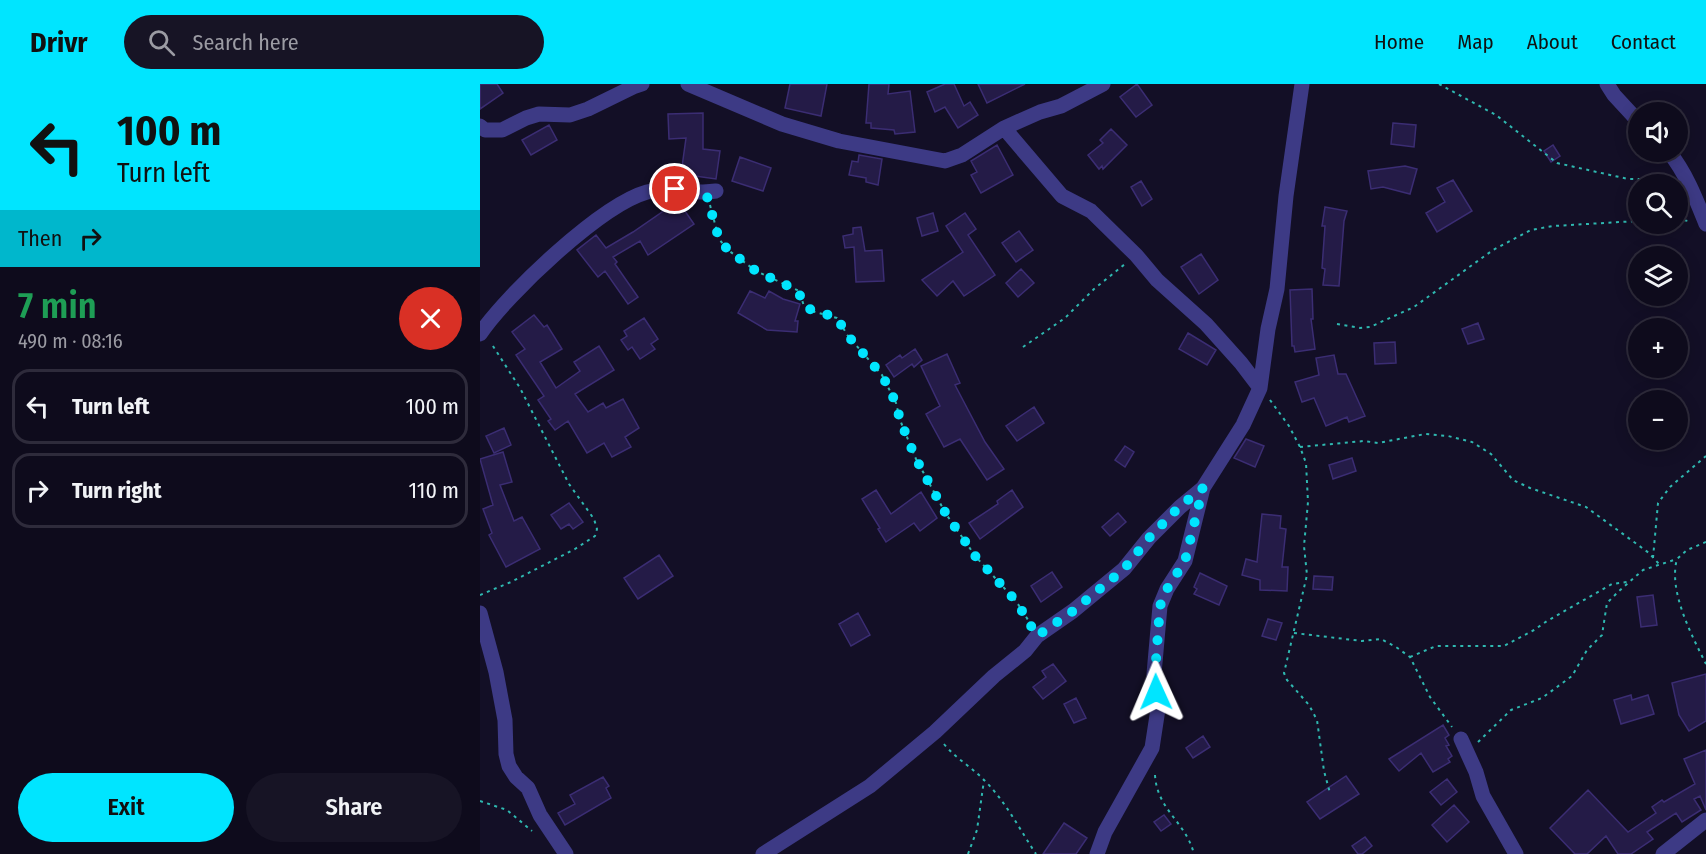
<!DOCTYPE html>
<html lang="en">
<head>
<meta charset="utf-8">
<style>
	:root { --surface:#0e0b1c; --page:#171425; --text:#f1f3f6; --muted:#9b9ba3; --line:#2e2b3b; --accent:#00e5ff }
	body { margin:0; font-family:"Fira Sans Condensed",sans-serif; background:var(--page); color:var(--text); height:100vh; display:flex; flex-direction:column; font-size:22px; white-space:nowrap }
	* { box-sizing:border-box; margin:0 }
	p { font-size:20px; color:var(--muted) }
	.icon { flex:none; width:33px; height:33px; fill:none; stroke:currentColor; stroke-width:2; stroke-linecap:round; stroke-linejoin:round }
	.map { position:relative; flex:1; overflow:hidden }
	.side { display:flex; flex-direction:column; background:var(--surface); width:480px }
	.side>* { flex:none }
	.top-card { background:#00e5ff; color:#111; overflow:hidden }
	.tools { position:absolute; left:1148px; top:18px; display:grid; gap:12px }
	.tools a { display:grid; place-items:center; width:60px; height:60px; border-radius:50%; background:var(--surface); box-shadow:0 3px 15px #0003,0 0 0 2px var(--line); font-size:30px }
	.pin { position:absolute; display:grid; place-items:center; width:51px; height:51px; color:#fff; margin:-26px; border:3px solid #fff; border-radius:50%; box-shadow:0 2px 6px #0007 }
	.me { position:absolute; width:66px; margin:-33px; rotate:359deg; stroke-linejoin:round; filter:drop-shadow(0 0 4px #0008) }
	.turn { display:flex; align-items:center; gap:21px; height:126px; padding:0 18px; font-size:27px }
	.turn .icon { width:78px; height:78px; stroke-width:2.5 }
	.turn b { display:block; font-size:42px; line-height:51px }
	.then { display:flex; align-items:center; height:57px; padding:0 18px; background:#0003; gap:12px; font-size:22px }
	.round { display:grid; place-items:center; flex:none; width:63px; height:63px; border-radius:32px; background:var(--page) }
	.headline { display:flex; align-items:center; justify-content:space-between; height:102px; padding:0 18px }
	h1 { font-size:36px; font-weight:600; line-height:45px; color:#1e9e55 }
	.action { display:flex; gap:12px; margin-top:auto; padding:12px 18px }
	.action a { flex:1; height:69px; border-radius:36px; background:var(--accent); color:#111; font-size:24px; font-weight:600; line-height:69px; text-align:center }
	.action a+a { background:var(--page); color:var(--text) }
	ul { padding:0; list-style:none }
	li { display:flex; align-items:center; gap:18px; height:75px; margin:0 12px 9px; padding:0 6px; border:3px solid var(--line); border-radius:18px }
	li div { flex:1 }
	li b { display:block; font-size:22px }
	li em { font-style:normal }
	header { display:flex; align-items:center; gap:36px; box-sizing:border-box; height:84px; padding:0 30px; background:var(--accent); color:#111 }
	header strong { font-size:28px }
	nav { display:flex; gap:33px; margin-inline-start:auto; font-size:21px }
	.search { width:420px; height:54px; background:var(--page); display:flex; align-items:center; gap:15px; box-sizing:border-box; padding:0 21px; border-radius:33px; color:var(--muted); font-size:22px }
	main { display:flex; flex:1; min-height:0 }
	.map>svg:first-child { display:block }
</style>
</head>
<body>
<header>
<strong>Drivr</strong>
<div class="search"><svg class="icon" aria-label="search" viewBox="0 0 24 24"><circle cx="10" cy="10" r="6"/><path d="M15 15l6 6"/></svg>Search here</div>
<nav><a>Home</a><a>Map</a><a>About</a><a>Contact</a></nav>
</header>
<main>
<section class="side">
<div class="top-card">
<div class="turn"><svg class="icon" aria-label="left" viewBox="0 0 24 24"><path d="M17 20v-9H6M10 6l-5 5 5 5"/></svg><div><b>100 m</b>Turn left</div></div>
<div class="then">Then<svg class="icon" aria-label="right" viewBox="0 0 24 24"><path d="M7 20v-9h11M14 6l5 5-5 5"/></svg></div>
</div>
<div class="headline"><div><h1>7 min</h1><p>490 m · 08:16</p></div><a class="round" style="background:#d93025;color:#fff"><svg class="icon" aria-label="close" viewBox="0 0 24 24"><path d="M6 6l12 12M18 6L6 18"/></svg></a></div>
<ul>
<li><svg class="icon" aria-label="left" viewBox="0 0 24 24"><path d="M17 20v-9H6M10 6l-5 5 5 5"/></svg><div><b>Turn left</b></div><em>100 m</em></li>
<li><svg class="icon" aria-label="right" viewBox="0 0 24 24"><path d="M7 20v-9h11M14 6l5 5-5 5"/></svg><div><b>Turn right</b></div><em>110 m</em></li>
</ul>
<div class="action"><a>Exit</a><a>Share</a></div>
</section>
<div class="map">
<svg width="1226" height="770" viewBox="0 0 1226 770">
	<rect width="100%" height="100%" fill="#130f26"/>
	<path fill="#241b47" stroke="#3b2d73" stroke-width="1.5" d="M0 0H17L23 9 0 25Z
		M310 0H347L341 32 305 24Z
		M389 0H409L408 10 430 7 435 48 415 50 414 46 391 44V39H386Z
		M465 0H474L484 22 490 18 498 31 478 44 465 23 455 28 447 8Z
		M498 0H545L507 19Z
		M657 0 672 21 656 33 640 13Z
		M223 29V65L240 67 236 95 201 90 206 54 189 55 188 30Z
		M913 39 936 41 934 63 911 60Z
		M69 41 77 56 51 71 42 56Z
		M631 45 647 61 623 85 622 82 619 85 608 71 623 59 620 56Z
		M517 61 533 91 501 109 491 91 497 88 491 77Z
		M1073 61 1080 72 1071 78 1064 67Z
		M379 71 402 75 398 101 386 98V94L369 91 372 77 378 78Z
		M260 73 291 84 283 107 252 97Z
		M925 82 937 85 930 110 903 103 891 105 888 87Z
		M973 96 992 127 957 148 946 129 965 118 957 104Z
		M661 97 672 115 662 122 651 103Z
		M198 117 214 140 168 171 160 157 133 173 137 178 135 180 158 213 148 220 125 187 118 193 97 166 116 151 126 164 153 148Z
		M845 123 867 127 864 137 859 202 843 201 845 185 842 184 845 142H842Z
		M453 129 458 147 442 152 437 134Z
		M485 129 496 145 488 151 515 191 484 212 473 197 457 212 442 196 483 168 466 142Z
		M381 143 385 167 402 166 404 197 376 198 374 163 365 164 363 152 373 150V144Z
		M539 147 553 166 536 178 522 159Z
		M721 170 738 196 719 210 701 183Z
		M541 185 554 199 538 213 526 199Z
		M832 205 833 235H831L835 265 815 268 814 262H812L810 206Z
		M270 207 285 214 289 207 303 215 320 220 315 237H318L317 248 287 246 258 229Z
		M54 231 64 243 67 241 82 265 60 278 76 304 100 287 94 278 119 262 134 286 95 310 108 328 123 319 126 324 143 315 159 344 145 353 151 363 132 373 124 359 107 369 88 337 75 346 68 337 71 335 58 316 64 312 36 271 45 265 32 248Z
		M164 234 178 255 171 260 175 265 160 275 152 263 148 266 141 256 147 252 144 247Z
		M998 239 1004 255 988 260 982 245Z
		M708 249 736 266 727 281 699 265Z
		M915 258 916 279 895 280 894 259Z
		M435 265 442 276 434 283 432 280 414 293 406 281 420 271 422 274Z
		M467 270 480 299 475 301 505 358 524 385 507 396 480 355 464 363 446 330 460 322 441 282Z
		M854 271 858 290H866L885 332 869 338 867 333 846 342 834 314 822 318 815 298 839 291 836 274Z
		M554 323 564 339 537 357 526 342Z
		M24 344 31 361 14 369 6 352Z
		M766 355 784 362 775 383 754 374Z
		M645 362 654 368 645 383 635 376Z
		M23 368 32 398 20 401 34 437 42 433 60 465 26 483 9 451 12 449 3 425 13 421 0 375Z
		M872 374 876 387 853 395 849 381Z
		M396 406 411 430 441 408 457 434 440 447 434 439 406 458 398 445 400 444 382 415Z
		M532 406 543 423 500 455 489 439 518 420 517 417Z
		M89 419 103 438 93 445 89 440 81 445 71 431Z
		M638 429 646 438 630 452 622 443Z
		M782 430 801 432 800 444 806 445 802 483H808L807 507 780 506V496L762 491 766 475 777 478Z
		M179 471 193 492 158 515 144 494Z
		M572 488 582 503 561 518 551 502Z
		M720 489 747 502 739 521 714 510 717 505 714 503Z
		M834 492 853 493 852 506 833 505Z
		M1173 511 1177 541 1161 543 1157 513Z
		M378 529 390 551 371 562 359 540Z
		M788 535 802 539 796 556 782 552Z
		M573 580 586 597 563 615 553 603 566 593 562 587Z
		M1226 590V637L1209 647 1199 631 1192 599Z
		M1151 611 1152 616 1168 611 1174 630 1141 640 1134 616Z
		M596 614 606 634 594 639 584 620Z
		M963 641 969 651 965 654 969 661 966 662 972 672 968 675 970 678 953 688 941 669 919 687 909 675Z
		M723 652 730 663 713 674 706 664Z
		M1226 666V726L1220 712 1214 715 1221 726 1202 738 1196 729 1167 748 1173 755 1151 770H1138L1126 752 1107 770H1095L1070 744 1108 706 1148 748 1176 729 1172 723 1182 716 1184 718 1215 700 1204 675Z
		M866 692 879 710 840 735 827 718Z
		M123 693 129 702 126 704 131 714 85 741 78 729 95 720 90 711Z
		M967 695 977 708 961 721 950 708Z
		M974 721 989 738 967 758 952 741Z
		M684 731 691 740 681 747 674 738Z
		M584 739 607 754 596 770H563Z
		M885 753 892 762 882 770H878L872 762Z"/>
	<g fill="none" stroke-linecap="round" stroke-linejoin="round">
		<path stroke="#2fb8b0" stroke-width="2" stroke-dasharray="3 4.5" stroke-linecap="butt" d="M959 0 1016 31 1077 79 1148 95H1181L1188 93
			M230 121 239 155 248 166 276 187 319 207 324 222 335 228 357 234 368 252 402 291 416 319 420 336 436 375 466 430 496 473 536 517 550 539
			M1197 135 1208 137
			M857 240 880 244 890 243 934 223 1013 166 1051 146 1073 142 1158 137
			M543 263 585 234 614 205 645 180
			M790 316 809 342 820 363 826 379 828 418 824 462 827 491 804 589 807 596 829 621 837 636 844 687 850 709
			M820 363 884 357 898 359 945 350 968 352 992 358 1011 370 1033 396 1050 404 1106 423 1169 469 1180 481
			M1226 458 1207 466 1197 475C1188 507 1212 552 1226 580
			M1173 474 1178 419 1190 403 1226 372
			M0 511 31 498 95 465 115 452 117 445 114 435 89 400 40 304 11 259
			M814 549 882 557 901 555 916 563 930 573 950 613 972 643
			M930 573 956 562H1024L1054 546 1067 537 1132 500 1147 498
			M998 658 1031 626 1062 614 1092 592 1107 566 1122 551 1127 519 1139 507 1163 486 1197 475
			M464 660C476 675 492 683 505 697 526 718 540 746 556 770
			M675 691C677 726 706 738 714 770
			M0 717 27 726 52 747
			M488 770 497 746 504 696"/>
		<path stroke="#3d3a85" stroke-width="15" d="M208 0 302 40 359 57 465 77 482 71 524 44 560 28 581 22 623 0
			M1127 0 1134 11 1158 37
			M0 42 5 46H22L46 34 59 30 90 31 108 25 153 3 162 0
			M524 44 582 112 611 127 656 171 677 196 726 240 761 279 780 304
			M1189 68C1206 89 1216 115 1226 140
			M0 250C27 210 121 121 167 108 191 102 213 111 236 107
			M0 529 16 588 25 636 26 670 29 682 36 693 48 704 60 731 86 770
			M981 655 996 688 1003 712 1036 770
			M283 770 390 702 455 648 514 592 545 567 557 552 593 527 644 485 669 454 700 423 723 404 763 341 780 304 788 245 797 205 806 112 822 0
			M617 770 625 748 672 664 678 625 674 590 680 522 687 505 705 477 723 404
			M1183 770 1226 736"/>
	</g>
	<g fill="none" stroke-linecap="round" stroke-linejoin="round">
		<path stroke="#00e5ff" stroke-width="10" stroke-dasharray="0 18" d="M195 105 226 109 239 155 248 166 276 187 319 207C323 231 339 226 357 234L368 252 402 291 416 319 420 336 436 375 466 430 496 473 536 517 557 552 593 527 644 485 669 454 699 423 723 404 705 477 687 505 680 522 675 590 676 608"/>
	</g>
</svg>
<div class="tools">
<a><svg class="icon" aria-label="sound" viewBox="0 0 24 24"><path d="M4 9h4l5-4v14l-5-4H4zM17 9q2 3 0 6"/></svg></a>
<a><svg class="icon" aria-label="search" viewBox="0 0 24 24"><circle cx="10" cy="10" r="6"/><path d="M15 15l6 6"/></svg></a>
<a><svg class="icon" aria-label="layers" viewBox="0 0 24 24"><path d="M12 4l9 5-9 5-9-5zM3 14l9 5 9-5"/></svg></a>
<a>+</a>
<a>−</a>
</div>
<div class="pin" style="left:195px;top:105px;background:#d93025"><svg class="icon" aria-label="arrive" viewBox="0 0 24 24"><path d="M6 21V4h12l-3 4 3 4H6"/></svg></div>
<svg class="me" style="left:676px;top:608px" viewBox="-20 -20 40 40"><path d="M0-17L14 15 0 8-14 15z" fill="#00e5ff" stroke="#fff" stroke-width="4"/></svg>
</div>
</main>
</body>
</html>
